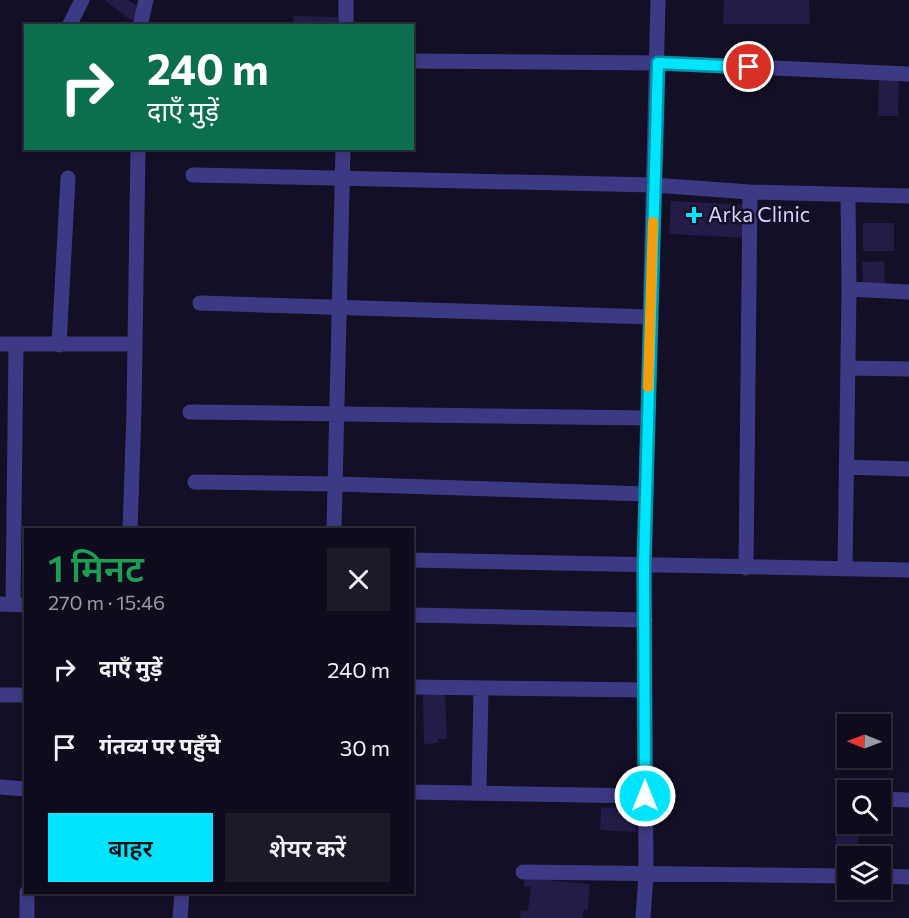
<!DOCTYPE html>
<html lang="hi">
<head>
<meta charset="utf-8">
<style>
	:root { --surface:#0e0b1c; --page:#1c1929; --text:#f1f3f6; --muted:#9b9ba3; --line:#2e2b3b; --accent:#00e5ff }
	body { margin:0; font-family:Commissioner,"Noto Sans Devanagari",sans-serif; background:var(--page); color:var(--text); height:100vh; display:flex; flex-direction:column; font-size:22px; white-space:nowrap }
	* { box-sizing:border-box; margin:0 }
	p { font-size:20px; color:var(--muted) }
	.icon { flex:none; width:33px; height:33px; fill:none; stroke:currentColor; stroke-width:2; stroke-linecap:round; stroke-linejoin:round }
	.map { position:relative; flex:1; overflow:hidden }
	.side { position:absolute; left:24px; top:528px; width:390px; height:366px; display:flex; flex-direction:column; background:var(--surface); border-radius:0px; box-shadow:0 3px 9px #0003,0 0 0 2px var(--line) }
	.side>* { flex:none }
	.banner { position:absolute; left:24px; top:24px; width:390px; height:126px; border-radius:0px; box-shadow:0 3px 9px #0003,0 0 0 2px var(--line); background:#0b6e4f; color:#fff; overflow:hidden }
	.needle { width:39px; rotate:271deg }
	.fabs { position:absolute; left:837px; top:714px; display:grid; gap:12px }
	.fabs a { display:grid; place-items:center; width:54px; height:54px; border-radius:0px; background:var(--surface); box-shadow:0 3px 9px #0003,0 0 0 2px var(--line); font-size:30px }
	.pin { position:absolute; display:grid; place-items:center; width:51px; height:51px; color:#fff; margin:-26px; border:3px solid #fff; border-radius:50%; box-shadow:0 2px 6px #0007 }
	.me { position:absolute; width:66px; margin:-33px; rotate:0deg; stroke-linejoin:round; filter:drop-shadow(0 0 4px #0008) }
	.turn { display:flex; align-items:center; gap:21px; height:126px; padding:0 24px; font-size:27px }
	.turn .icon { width:78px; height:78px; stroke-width:2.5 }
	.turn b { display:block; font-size:42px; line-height:51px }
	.round { display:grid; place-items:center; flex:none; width:63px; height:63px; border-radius:0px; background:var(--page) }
	.overview { display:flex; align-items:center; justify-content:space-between; height:102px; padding:0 24px }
	h1 { font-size:36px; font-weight:600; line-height:45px; color:#1e9e55 }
	.cta { display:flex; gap:12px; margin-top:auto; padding:12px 24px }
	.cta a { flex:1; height:69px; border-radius:0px; background:var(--accent); color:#111; font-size:24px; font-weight:600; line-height:69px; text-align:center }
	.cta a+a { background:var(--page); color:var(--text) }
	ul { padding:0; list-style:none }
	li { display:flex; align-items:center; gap:18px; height:78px; padding:0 24px }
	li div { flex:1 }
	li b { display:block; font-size:22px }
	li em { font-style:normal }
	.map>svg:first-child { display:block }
</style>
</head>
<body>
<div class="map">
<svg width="909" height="918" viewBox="0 0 909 918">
	<rect width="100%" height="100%" fill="#130f26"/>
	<path fill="#241b47" d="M104 0H128L141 9 132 21Z
		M724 0H809L810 24H723Z
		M293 16 338 17 337 26H293Z
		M879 78H899L898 116H878Z
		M671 201 750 205 748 238 669 234Z
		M863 223H894V251H863Z
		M884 261 885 283 863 284 862 262Z
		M445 693 447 739H438L439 743 424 744 423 694Z
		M601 807 638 809 636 832 600 830Z
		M836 834 858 835V856H848V864H835Z
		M524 878 590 884 588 910H584L583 918H520L521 910 528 911 531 887H524Z"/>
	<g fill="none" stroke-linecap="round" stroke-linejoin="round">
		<path stroke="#3d3a85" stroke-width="15" d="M69 26 82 0
			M140 26 146 0
			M346 26V0
			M412 61 658 63 909 74
			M193 175 653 185 750 192 909 196
			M849 289 909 292
			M200 303 651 317
			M0 344H134
			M59 345 68 178
			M848 368 909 369
			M190 412 647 418
			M846 467 909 469
			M195 482 336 484 646 494
			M130 530 134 412 138 148
			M334 530 343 148
			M412 560 909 570
			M746 568 750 192
			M845 569 849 289 848 195
			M0 604 26 605
			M13 604 16 344
			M412 615 645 620
			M412 687 644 690
			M0 695H26
			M0 787 26 789
			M412 792 645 796
			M479 792 481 688
			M880 799 909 800
			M523 872 848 876
			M880 876 909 877
			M27 918V892
			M180 918 182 892
			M643 918 646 874 644 566 658 0"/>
	</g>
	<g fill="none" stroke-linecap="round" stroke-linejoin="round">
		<defs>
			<path id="route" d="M645 796 644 566 658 63 749 67"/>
		</defs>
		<use href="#route" stroke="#0095a6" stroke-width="15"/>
		<use href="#route" stroke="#00e5ff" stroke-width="10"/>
		<path stroke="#f59e0b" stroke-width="10" d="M648 387 653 222"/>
	</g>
	<path fill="#00e5ff" stroke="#130f26" stroke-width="2" d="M691 206h6v6h6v6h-6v6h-6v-6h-6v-6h6z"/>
	<g text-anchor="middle" stroke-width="5" stroke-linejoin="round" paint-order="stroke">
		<g font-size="21" fill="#d9d4ff" stroke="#130f26" text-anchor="start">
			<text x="708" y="222">Arka Clinic</text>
		</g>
	</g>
</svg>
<div class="fabs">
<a><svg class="needle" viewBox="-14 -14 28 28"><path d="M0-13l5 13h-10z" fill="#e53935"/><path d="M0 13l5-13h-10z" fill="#9b9ba3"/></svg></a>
<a><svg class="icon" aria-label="search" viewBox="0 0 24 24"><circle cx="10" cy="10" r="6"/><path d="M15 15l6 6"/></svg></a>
<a><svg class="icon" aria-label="layers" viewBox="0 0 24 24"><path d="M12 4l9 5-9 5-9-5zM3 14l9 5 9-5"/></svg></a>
</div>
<div class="pin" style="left:749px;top:67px;background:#d93025"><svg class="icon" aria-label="arrive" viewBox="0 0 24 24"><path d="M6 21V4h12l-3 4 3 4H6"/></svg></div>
<svg class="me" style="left:645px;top:796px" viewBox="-20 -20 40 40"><circle r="17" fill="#00e5ff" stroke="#fff" stroke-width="3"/><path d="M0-11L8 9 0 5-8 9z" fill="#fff"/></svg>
<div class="banner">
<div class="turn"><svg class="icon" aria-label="right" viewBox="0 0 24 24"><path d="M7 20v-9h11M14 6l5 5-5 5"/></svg><div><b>240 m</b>दाएँ मुड़ें</div></div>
</div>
<section class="side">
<div class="overview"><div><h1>1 मिनट</h1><p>270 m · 15:46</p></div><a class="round"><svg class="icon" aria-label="close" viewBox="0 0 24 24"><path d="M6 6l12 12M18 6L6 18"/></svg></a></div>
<ul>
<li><svg class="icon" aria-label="right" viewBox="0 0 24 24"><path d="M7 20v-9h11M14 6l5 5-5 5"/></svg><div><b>दाएँ मुड़ें</b></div><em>240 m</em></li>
<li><svg class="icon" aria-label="arrive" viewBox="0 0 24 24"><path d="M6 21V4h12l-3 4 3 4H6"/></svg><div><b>गंतव्य पर पहुँचे</b></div><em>30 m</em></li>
</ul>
<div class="cta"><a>बाहर</a><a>शेयर करें</a></div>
</section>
</div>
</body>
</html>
